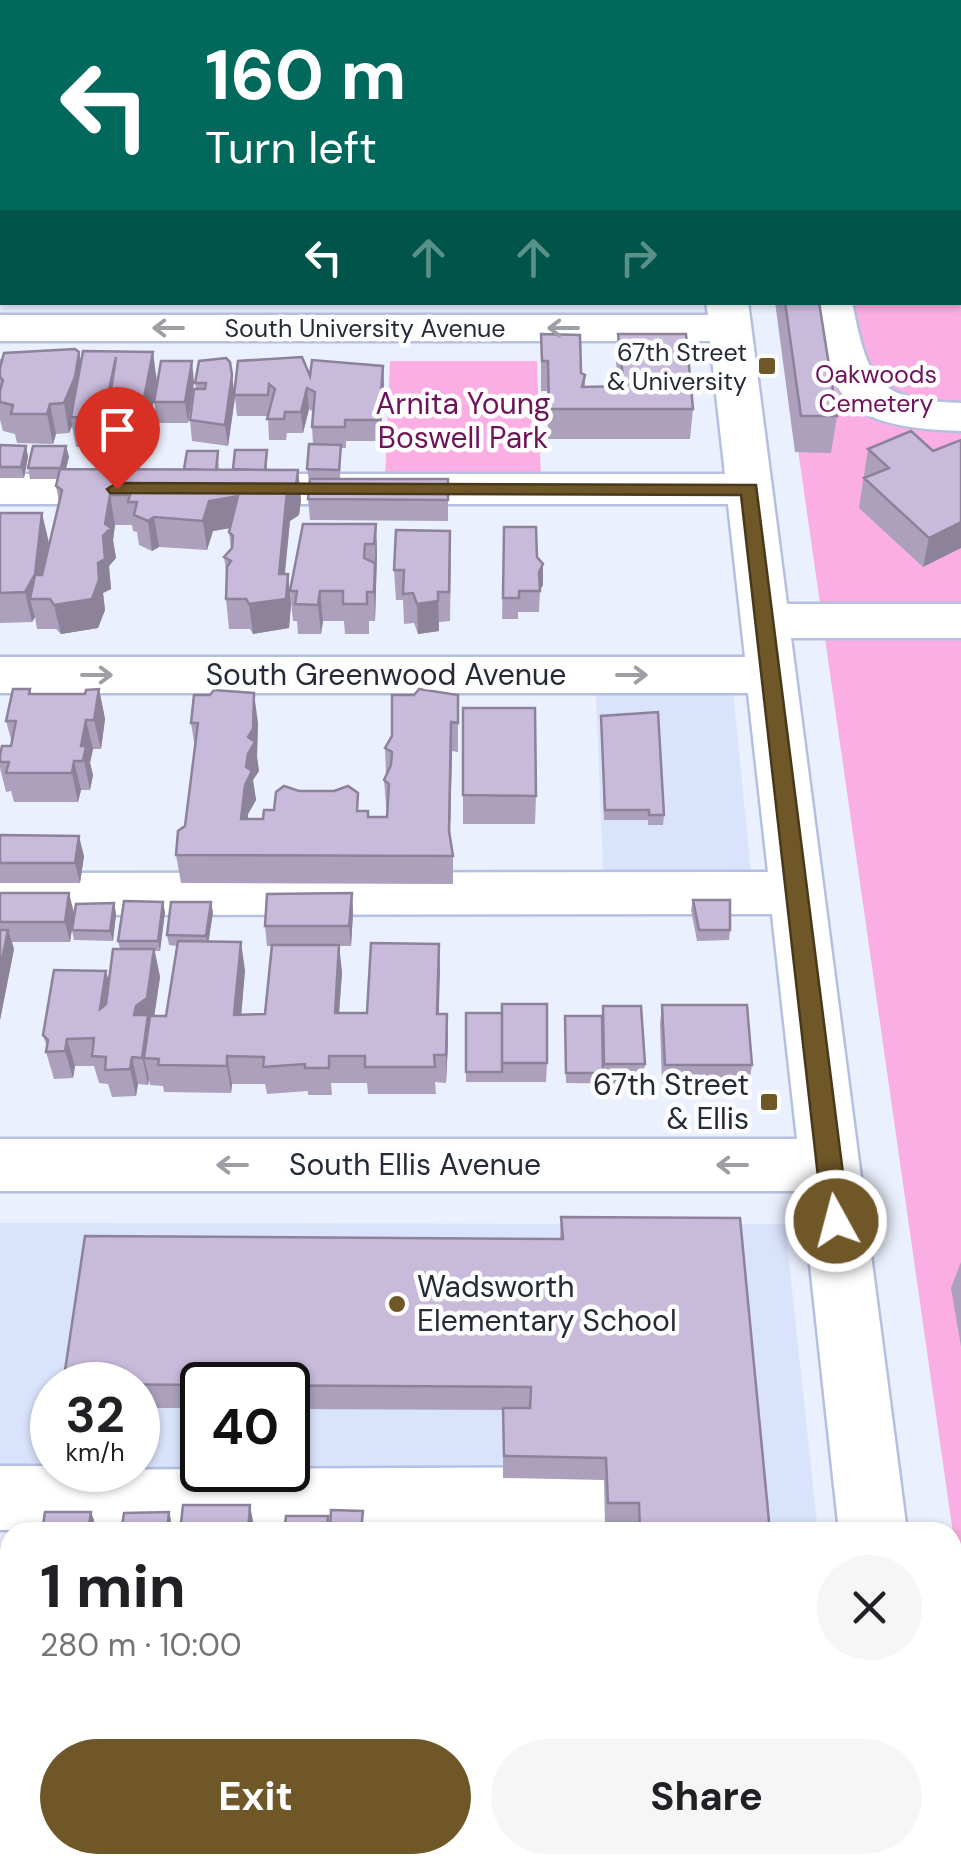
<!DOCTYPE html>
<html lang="en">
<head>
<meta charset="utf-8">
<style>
	:root { --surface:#fff; --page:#f6f6f6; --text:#202124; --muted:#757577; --accent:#705728 }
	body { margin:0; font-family:"DM Sans",sans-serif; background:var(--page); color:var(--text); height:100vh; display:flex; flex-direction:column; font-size:38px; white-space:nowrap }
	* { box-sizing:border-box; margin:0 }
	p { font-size:32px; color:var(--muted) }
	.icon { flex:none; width:55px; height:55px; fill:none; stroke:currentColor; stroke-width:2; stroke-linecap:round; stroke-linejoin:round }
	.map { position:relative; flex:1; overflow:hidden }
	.details { position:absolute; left:0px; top:1522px; width:962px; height:352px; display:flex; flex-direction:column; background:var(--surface); border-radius:30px 30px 0 0; box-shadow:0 2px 8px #0004 }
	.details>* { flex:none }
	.hud { position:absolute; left:0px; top:0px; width:962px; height:305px; box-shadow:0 2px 8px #0004; background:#00695c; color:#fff; overflow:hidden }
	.speed { position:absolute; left:30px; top:1362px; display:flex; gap:20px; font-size:50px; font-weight:700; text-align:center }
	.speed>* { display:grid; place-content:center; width:130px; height:130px; border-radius:50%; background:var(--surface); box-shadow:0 2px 8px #0004; line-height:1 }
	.speed small { font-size:25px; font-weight:400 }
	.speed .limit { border:5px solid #111; border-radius:15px; background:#fff; color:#111 }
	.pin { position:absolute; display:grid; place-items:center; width:85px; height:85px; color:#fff; margin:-102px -42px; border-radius:50% 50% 50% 0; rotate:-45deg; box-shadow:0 0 10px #0007 }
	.pin .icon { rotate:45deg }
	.me { position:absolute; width:110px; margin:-55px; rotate:353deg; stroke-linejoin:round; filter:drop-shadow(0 0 8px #0008) }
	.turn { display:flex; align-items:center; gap:35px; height:210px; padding:0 40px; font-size:45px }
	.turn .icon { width:130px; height:130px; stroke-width:2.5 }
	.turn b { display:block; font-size:70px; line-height:85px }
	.lanes { display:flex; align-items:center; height:95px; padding:0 40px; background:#0003; justify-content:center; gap:50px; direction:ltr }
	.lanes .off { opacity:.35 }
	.round { display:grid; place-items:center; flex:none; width:105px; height:105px; border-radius:52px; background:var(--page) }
	.summary { display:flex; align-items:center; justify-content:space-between; height:170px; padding:0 40px }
	h1 { font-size:60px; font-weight:700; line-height:75px }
	.action { display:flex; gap:20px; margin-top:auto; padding:20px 40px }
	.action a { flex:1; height:115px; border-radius:60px; background:var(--accent); color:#fff; font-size:40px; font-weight:700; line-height:115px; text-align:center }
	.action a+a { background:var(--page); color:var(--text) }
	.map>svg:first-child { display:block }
</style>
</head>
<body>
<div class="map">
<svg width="961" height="1874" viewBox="0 0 961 1874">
	<rect width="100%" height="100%" fill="#ebf0fe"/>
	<path fill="#dae3fc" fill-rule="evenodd" d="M733 691 753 893H604L596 694Z
		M0 1223 785 1224 818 1532H597L595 1482 0 1478ZM52 1385H138V1470H52ZM202 1385H288V1470H202Z
		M607 1865H853L854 1874H607Z"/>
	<path fill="#faaee3" d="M734 0H961V1589L777 303 960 302V2Z
		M390 361H537L541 481H385Z"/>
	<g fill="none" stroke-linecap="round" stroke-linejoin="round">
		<defs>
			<path id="minor" d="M674 0H710V2H675Z
				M0 62H2V84H0Z
				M706 302H748L787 604H961V638H791L907 1532H839L802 1191H0V1139H797L772 914 0 915V873L768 872 748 693H0V657H745L728 504H228L212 500 205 489 212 478 228 474H725L710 341H0V315H708Z
				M810 302H852C868 382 876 400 961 403V431C854 427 830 408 810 302Z
				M0 474H132L148 478 155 489 148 500 132 504H0Z
				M0 1466H52V1470L581 1467 605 1476 614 1499 616 1532 0 1530Z
				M557 1865H631L632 1874H558Z
				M875 1865H949L950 1874H876Z"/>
		</defs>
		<use href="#minor" stroke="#b5c0e1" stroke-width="5"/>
		<use href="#minor" fill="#fff" fill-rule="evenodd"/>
	</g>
	<path fill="#aca0bc" d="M0 0H101V2H2V41H0Z
		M775 302H819L837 416 831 453 795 452Z
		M541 334 581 373 585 375V387L619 386 616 363 618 334 693 409 690 439H548L547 391H541Z
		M153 352 145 448 113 447 111 437 109 447H76L72 426 69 433 56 434 53 444 17 443 15 434 3 431 0 420V359L81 363Z
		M199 361 234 394 238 361 310 376 383 366 384 387 380 441H346V448H341L340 479H448V521L310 520 308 499 309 480 307 469 313 444 312 427 313 412 309 409 303 433H287L286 440H269L268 416H237L235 397 228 446 192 441 190 420 196 389 195 383Z
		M194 382 188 423H157L154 402Z
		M961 440 923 567 859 508 868 449 933 451Z
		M0 445 26 446 28 457 24 478H0Z
		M66 446 69 457 66 469H184L218 451 219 470H233L267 450V470H298L301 500 299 515 290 521 285 574H288L291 604 289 628 253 634 250 629H229L226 599 227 576 224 557 231 549 229 532 230 528 213 531 207 550 159 547 152 551 139 545 137 532 133 531 132 525H115L113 540 116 558 109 566 111 589 103 593 105 610 98 628 61 634 56 629H37L35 617 32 622 0 623V513L49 543 59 502 56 486 57 479H30L28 468Z
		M376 524 377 554 375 621H369V634H345L344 621H323L321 634H298L297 621H293L290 591Z
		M504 527 537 557 543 585 540 590 539 612H518V619H502Z
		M451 561 450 621 439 622V631L418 634 414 623 404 624 403 600H396L394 570Z
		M30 689 31 694H85L99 689 105 719 101 749H93L90 763 93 775 90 790H81L78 802H14L11 791 6 792 0 768V755L11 746 12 743 6 721Z
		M458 695V752L452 751 450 838 453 856V884L181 883 176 855 185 826 195 748 191 723H258L257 757 259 771 253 780 256 800 248 814V819H263L360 811 368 817H387L384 780 386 774 385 748Z
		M463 708 536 796 535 824H463Z
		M601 716 664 815 663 825H648V820H604Z
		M0 835 84 856 80 883H0Z
		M0 893 74 913 114 903 116 914 113 941 74 940 72 930 70 942H12L14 949 0 1020Z
		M352 893 353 913 351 946H339L342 973 339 1013H367L439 944V1014H447L448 1042 446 1083 435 1082 436 1094H368L367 1083H331L332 1095H308V1091L267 1094 265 1084H232L231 1093 164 1092 163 1086 150 1085 149 1079 148 1085 138 1084 136 1096 112 1097 108 1084 99 1083 94 1066H75L73 1078 54 1079 46 1052 47 1047 43 1035 106 971 109 982 120 949 118 941 165 912 160 951H155L160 977 154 1016H166L177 946 169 945 167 935 213 912 208 942 245 970 241 1015 265 1014 271 946H267L265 926Z
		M693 900 730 930 729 940 697 941 691 910Z
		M662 1005 752 1065 749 1084H662L660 1024Z
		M603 1006 645 1064 643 1084 566 1083 565 1016H602Z
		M466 1013 547 1063 546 1082H466Z
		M561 1217 770 1532H636L635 1524 605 1525 604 1480 503 1478V1410L288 1409V1385H202V1408H138V1385L560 1239Z
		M961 1262V1347L951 1288Z
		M10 1596V1784L0 1785V1612L7 1613Z"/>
	<path fill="#8c8299" d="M0 128 2 140V151L0 154Z
		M0 231 2 243V258L0 261Z
		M79 352 85 382 71 417 72 426 69 433 64 403Z
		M153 352 157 382 145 448 140 418Z
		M116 357 107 417 111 437 109 447 103 418Z
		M192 361 194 382 188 423 185 402Z
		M383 366 384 387 380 441 379 420Z
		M232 375 235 397 228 446 225 425Z
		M307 388 309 409 303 433 301 412Z
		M50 404 56 434 53 444 47 414Z
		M26 446 28 457 24 478 21 467Z
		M66 446 69 457 63 479 61 468Z
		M298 470 301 500 299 515 290 521 282 599 288 574 291 604 289 628 253 634 249 604 279 574 287 492Z
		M110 495 115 525 113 540 116 558 109 566 111 589 103 593 105 610 98 628 61 634 54 605 98 563Z
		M238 496 242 526 213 531 207 550 203 521 209 501Z
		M42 513 49 543 42 599H30L35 617 32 622 25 592Z
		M154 517 159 547 152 551 148 521Z
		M961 522V548L923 567 929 538Z
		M376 524 377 554 375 621 374 592Z
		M543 564V585L538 593 539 572Z
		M320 591 323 621 321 634 318 605Z
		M438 592 439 631 418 634 417 604Z
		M99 689 105 719 101 749 94 720Z
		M254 693 258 723 257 757 259 771 253 780 256 800 248 814 245 847 241 819 248 737Z
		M86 720 93 749 90 763 93 775 90 790 81 746Z
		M451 722 452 751 449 860V831Z
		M74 761 81 790 78 802 72 773Z
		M79 836 84 856 80 883 75 863Z
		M69 893 74 913 70 942 65 922Z
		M352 893 353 913 351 946 349 926Z
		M163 902 165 912 160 951 158 941Z
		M211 902 213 912 208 946 206 936Z
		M114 903 116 914 113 941 110 931Z
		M8 930 14 949 0 1020V969Z
		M241 942 245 970 239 1042 234 1015Z
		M439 944 440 972 438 1042 437 1014Z
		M339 945 342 973 337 1040 335 1013Z
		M154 949 160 977 153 1025 144 1058 149 1079 148 1085 134 1015Z
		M106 971 113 998 100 1009Z
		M447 1014 448 1042 446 1083V1055Z
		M67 1039 75 1066 73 1078 65 1051Z
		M227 1056 232 1084 231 1093 227 1066Z
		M132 1057 138 1084 136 1096 130 1069Z
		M250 1505 253 1521 252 1532H248Z
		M91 1512 94 1520 92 1532H88Z
		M169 1512 171 1520 170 1532H167Z"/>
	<path fill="#c8badb" stroke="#8c8299" stroke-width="2.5" d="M0 0H16L15 2H2V21H0Z
		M25 0H57V2H24Z
		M63 0H93V2H62Z
		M102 0H131L130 2 135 0H162V2H101Z
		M172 0H202L200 2H172Z
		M208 0H238L237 2H207Z
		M245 0H277V2H245Z
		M282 0H314L313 2H281Z
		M322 0H350V2H321Z
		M359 0H389V2H358Z
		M399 0H429V2H399Z
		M442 0H473V2H442Z
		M475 0H503V2H478L483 1Z
		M517 0H542V2H517Z
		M549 0H577V2H549Z
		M587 0H651V2H587Z
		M0 85H2V128H0Z
		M0 157 2 158V175H0Z
		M0 190H2V206H0Z
		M785 302H819L837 416H801Z
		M541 334 580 335 581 373 585 375 582 387 624 386 618 334H686L693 409H549L548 361H542Z
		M75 349 79 352 75 377 64 403 50 404 47 414H11L13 405 0 402V391L3 380 0 377V368L4 353Z
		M83 351 153 352 140 418 107 417 116 357 103 418 71 417Z
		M302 357 310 376 312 360 383 366 379 420H345V427H312L315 392 307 388 301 412H285L284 419H267L275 389 269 384 268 395H234L238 361Z
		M226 358 230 362 232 375 225 425 190 420 194 389H205L206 383H195L199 361Z
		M161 361H192L185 402H154Z
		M911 431 933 451 961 440V522L929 538 864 478 889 468 868 449Z
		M309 444 341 445 339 470 307 469Z
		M0 445 26 446 21 467H0Z
		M33 446H66L61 468H28Z
		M235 450H267L265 470 233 469Z
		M187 451H218L216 470 184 469Z
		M60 469 298 470 296 486 287 492 279 574H288L286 599 249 604 246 599H226L227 567 231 561 224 557 232 548 233 536 229 532 238 496 209 501 203 521 154 517 148 521 134 515 137 502H128L130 495H110L105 524 111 528 103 536 105 559 98 563 99 580 92 599 54 605 50 599H30L35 575H42L60 499 62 490 56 486Z
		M310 479H448V500L308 499Z
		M0 513H42L35 574 25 592 0 593Z
		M303 524H376L374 544H365L364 558 375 563 374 592H367V604H343V591H320L318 605 295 604 297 591H290Z
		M504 527H536L537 557 543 564 539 572 540 591H519V598H503Z
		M396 530 450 531 449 592H438V601L417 604 413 593 403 594 404 570H394Z
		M13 689H30L29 694H85L86 690 99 689 94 720H86L81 746H86L83 761H74L72 773H6L9 762H0V755L2 746H11L16 721H6Z
		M419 689 458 695V723L451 722 449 831 453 856 176 855 178 831 185 826 198 723H191L194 695H210L214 690 254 693 253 729 248 737 255 742 248 754 246 767 252 771 245 785 241 819H263L264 810H274L276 792 284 786 299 791H334L348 786 358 793 357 811H368V817H387L389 784 384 780 391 765 392 752 385 748 392 736V695H414Z
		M463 708H535L536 796 463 795Z
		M658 712 664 815H649V810H605L601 716Z
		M0 835 79 836 75 863H0Z
		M0 893H69L65 922H0Z
		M352 893 349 926H265L267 894Z
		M693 900H730V930H699Z
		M124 901 163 902 158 941H118Z
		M171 902H211L206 936 167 935Z
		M114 903 110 931 72 930 76 904Z
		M0 930H8L0 969Z
		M178 941 241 942 234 1015 265 1014 272 945H339L335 1013H367L371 943 439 944 437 1014H447L446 1055H434L435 1067H365V1056H329V1068H305V1064L263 1067 264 1057 227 1056V1066L158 1065 159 1059 144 1058 150 1016H166Z
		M113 949H154L147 998 136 1006 134 1015H148L142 1058 132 1057 130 1069 105 1070 106 1057 92 1056 94 1038 67 1039 65 1051 46 1052 48 1040 43 1035 54 970 106 971 100 1009 106 1004Z
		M502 1004H547V1063H502Z
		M662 1005H747L752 1065H665Z
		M603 1006H641L645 1064H604Z
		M466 1013H502V1072H466Z
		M565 1016H602L603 1073H566Z
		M561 1217 740 1218 770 1532H640L639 1503H608L606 1458 504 1456 503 1408H530L531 1387 63 1384 85 1236 563 1239Z
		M183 1505H250L248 1532H180Z
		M331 1510 363 1511 361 1532H330Z
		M45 1512H91L88 1532H42Z
		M169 1512 167 1532H121L124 1513Z
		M286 1516H328L327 1532H284Z
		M10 1596V1781H8L0 1768V1664Z
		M0 1612H7L0 1655Z"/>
	<defs><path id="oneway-shaft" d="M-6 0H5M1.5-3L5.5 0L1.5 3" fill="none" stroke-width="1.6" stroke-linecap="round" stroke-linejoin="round" transform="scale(2.5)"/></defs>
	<g stroke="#9d9fa5">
		<use href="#oneway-shaft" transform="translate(168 328) rotate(180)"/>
		<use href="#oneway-shaft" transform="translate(563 328) rotate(180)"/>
		<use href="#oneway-shaft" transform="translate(97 675)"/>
		<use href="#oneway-shaft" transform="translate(632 675)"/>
		<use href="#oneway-shaft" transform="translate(232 1165) rotate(180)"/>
		<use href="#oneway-shaft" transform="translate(732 1165) rotate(180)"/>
	</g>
	<path fill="#705728" stroke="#49391a" stroke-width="2.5" d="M117 483 756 485 849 1221 845 1229H827L823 1221 741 495 110 493 107 489Z"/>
	<g fill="#705728" stroke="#fdfdfd" stroke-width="4">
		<rect x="757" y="356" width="20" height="20" rx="5"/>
		<rect x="759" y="1092" width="20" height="20" rx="5"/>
		<circle cx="397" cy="1304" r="10"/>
	</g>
	<g text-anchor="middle" stroke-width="9" stroke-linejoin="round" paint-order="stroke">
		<g font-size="25" fill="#252a37" stroke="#fdfdfd">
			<text x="365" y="337">South University Avenue</text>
		</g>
		<g font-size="25" fill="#252a37" stroke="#fdfdfd" text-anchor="end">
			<text x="747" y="361">67th Street<tspan x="747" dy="29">&amp; University</tspan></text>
		</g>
		<g font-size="25" fill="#6e125a" stroke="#fdfdfd">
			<text x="876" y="383">Oakwoods<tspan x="876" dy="29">Cemetery</tspan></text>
		</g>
		<g font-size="30" fill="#6e125a" stroke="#fdfdfd">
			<text x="463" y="414">Arnita Young<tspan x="463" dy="34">Boswell Park</tspan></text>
		</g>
		<g font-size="30" fill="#252a37" stroke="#fdfdfd">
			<text x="386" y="685">South Greenwood Avenue</text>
			<text x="415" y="1175">South Ellis Avenue</text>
		</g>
		<g font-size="30" fill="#252a37" stroke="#fdfdfd" text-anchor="end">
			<text x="749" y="1095">67th Street<tspan x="749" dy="34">&amp; Ellis</tspan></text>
			<text x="417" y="1297" text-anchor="start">Wadsworth<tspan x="417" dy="34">Elementary School</tspan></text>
		</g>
	</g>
</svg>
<div class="speed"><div>32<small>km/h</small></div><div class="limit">40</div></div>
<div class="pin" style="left:117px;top:489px;background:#d93025"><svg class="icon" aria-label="arrive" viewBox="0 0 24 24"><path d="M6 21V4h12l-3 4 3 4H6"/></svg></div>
<svg class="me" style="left:836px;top:1221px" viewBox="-20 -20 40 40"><circle r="17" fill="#705728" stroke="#fff" stroke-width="3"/><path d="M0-11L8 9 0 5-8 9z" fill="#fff"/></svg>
<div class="hud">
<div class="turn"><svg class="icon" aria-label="left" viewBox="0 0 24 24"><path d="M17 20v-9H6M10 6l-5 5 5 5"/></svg><div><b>160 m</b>Turn left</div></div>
<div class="lanes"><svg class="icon" aria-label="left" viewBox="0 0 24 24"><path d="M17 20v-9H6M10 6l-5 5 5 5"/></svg><svg class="icon off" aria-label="ahead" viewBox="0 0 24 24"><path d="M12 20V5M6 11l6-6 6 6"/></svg><svg class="icon off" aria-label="ahead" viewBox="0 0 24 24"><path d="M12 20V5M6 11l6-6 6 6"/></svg><svg class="icon off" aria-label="right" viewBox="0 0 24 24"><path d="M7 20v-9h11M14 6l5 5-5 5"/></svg></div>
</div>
<section class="details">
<div class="summary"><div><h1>1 min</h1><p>280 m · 10:00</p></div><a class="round"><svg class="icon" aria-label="close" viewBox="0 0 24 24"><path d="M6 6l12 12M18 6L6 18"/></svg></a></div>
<div class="action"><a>Exit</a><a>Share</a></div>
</section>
</div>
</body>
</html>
